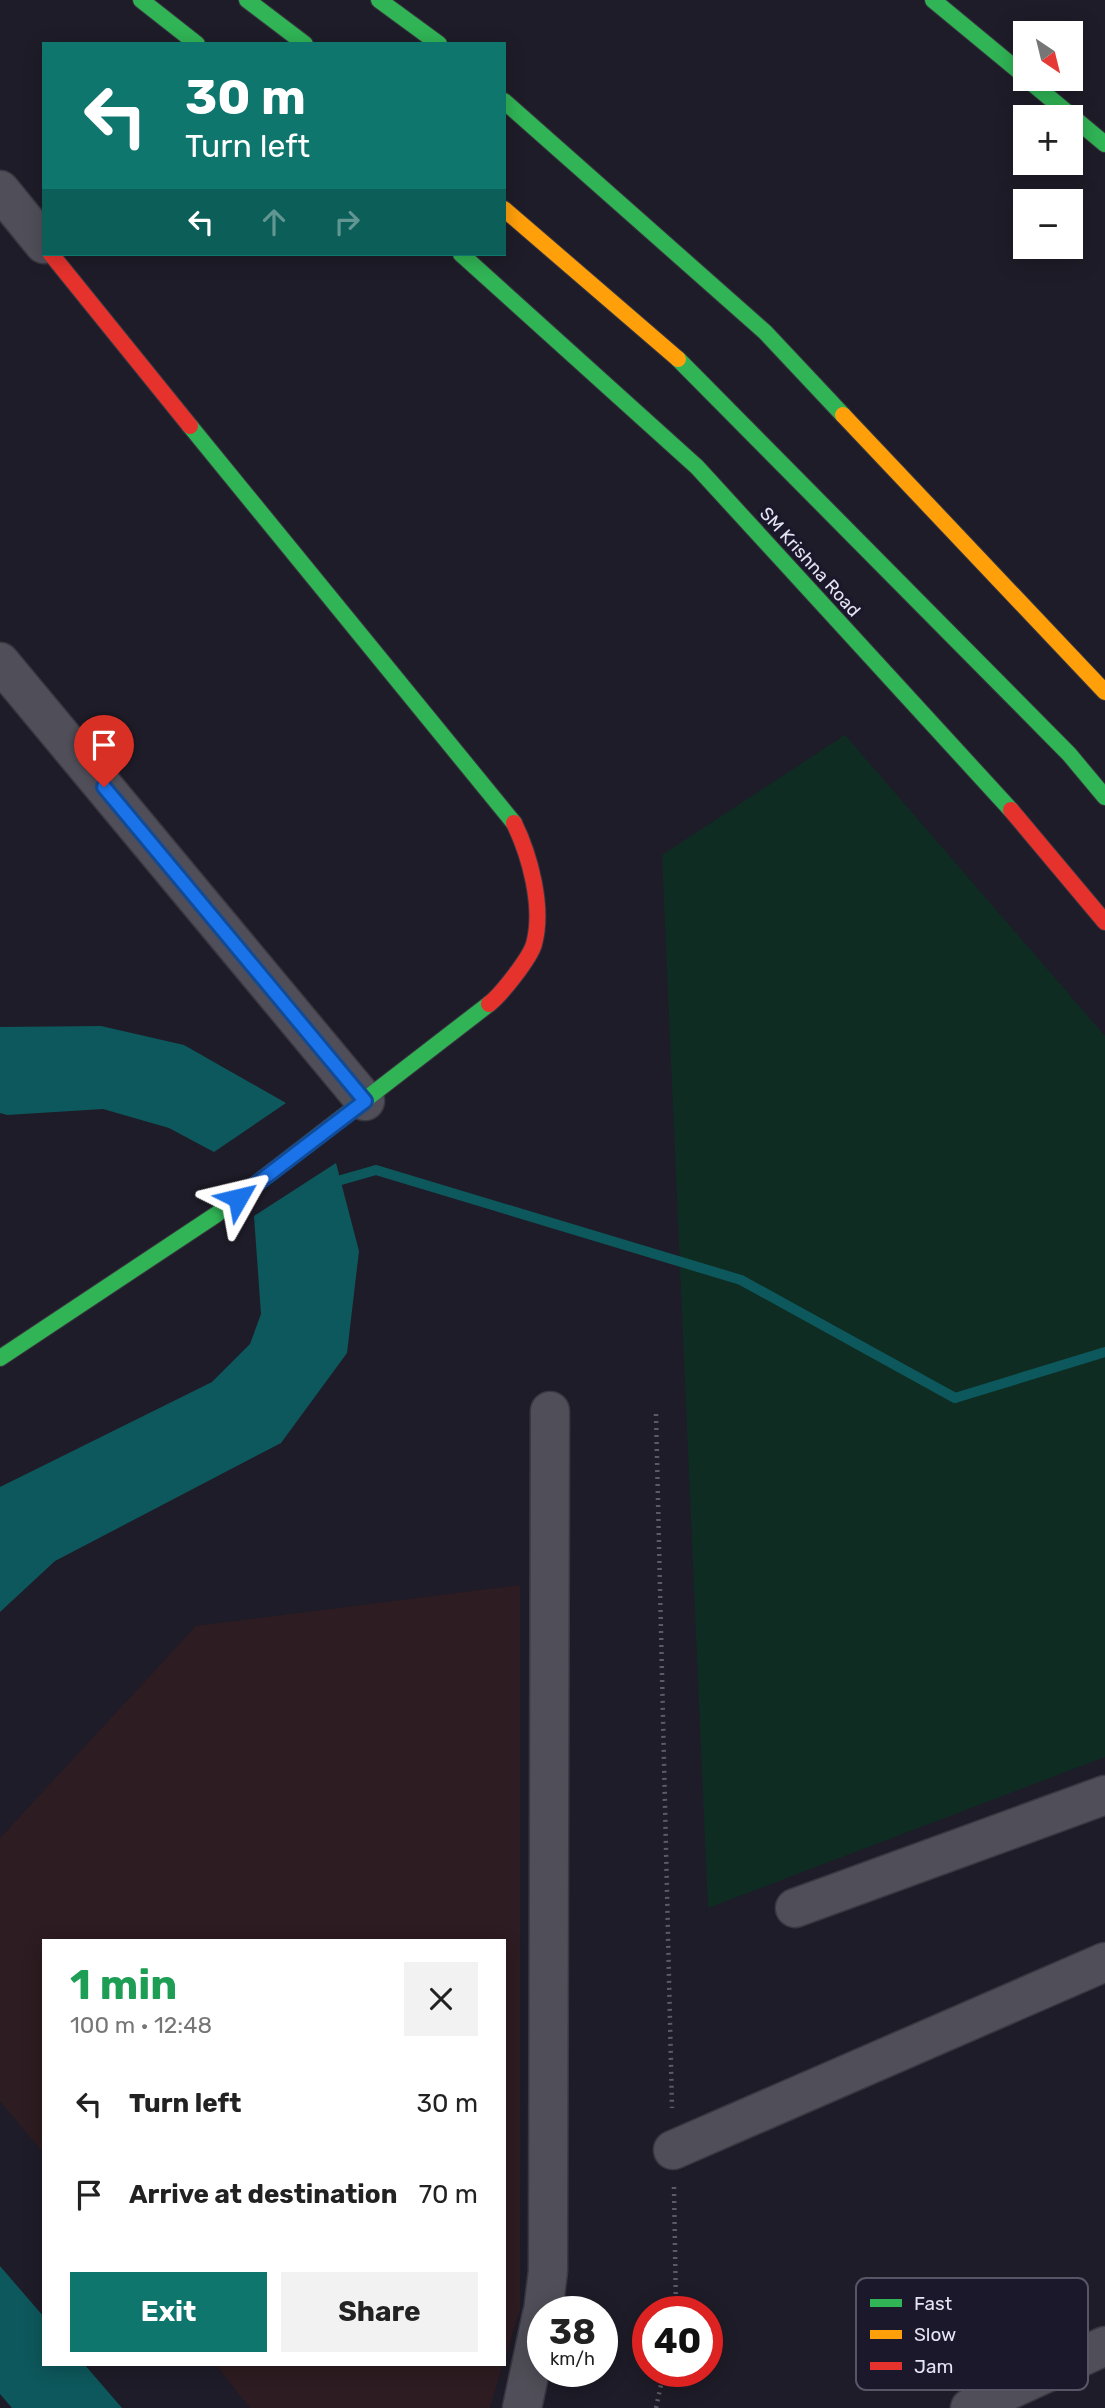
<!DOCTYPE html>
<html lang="en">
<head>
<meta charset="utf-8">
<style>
	:root { --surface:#fff; --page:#f2f2f2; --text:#222; --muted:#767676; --accent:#0f766e }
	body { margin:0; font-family:Rubik,sans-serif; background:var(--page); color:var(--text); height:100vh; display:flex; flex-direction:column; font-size:26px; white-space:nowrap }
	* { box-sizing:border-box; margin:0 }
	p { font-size:23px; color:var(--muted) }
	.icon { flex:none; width:38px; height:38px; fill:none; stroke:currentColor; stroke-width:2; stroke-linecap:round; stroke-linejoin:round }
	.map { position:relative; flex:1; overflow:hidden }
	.panel { position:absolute; left:42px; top:1939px; width:464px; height:427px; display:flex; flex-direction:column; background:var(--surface); border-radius:0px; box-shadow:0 4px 18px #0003 }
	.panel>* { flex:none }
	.top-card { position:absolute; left:42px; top:42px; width:464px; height:214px; border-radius:0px; box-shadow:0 4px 18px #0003; background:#0f766e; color:#fff; overflow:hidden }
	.needle { width:46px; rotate:145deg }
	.buttons { position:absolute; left:1013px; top:21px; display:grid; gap:14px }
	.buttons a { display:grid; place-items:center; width:70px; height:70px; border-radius:0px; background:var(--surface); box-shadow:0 4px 18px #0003; font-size:35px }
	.speed { position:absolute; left:527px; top:2296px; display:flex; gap:14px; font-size:35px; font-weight:700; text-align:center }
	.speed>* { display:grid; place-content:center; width:91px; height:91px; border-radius:50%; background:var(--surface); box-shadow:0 4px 18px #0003; line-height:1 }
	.speed small { font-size:18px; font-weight:400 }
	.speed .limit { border:10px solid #d22; background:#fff; color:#111 }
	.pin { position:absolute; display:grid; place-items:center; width:60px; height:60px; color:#fff; margin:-72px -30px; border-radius:50% 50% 50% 0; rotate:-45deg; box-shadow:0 0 7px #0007 }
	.pin .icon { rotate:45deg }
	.me { position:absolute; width:77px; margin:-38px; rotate:53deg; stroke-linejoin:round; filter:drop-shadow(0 0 5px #0008) }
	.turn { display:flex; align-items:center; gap:24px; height:147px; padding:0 28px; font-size:32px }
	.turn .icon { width:91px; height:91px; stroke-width:2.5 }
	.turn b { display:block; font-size:49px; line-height:60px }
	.lanes { display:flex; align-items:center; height:66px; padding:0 28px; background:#0003; justify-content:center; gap:35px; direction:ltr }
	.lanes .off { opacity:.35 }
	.round { display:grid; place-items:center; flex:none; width:74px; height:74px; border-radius:0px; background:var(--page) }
	.overview { display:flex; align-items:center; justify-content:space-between; height:119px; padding:0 28px }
	h1 { font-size:42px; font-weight:700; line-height:52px; color:#1e9e55 }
	.action { display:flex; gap:14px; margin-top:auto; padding:14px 28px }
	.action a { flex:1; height:80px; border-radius:0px; background:var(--accent); color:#fff; font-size:28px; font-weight:700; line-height:80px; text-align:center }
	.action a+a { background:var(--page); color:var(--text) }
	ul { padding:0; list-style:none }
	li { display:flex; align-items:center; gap:21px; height:91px; padding:0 28px }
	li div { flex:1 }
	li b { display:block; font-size:26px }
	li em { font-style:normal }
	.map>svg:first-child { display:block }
</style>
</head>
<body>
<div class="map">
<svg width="1105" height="2408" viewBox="0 0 1105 2408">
	<rect width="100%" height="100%" fill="#1e1c28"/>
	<path fill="#2d1c21" d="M520 1585V2310L504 2362V1941H44V2154L0 2101V1838L196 1626Z
		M215 2364H503L490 2408H250Z"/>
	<path fill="#0f2c22" d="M845 735 1105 1036V1757L708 1908 662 855Z"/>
	<path fill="#0d585c" d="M101 1026 184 1045 286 1103 214 1152 169 1128 103 1109 7 1115 0 1113V1027Z
		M336 1163 359 1251 347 1353 281 1443 55 1561 0 1612V1487L212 1382 250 1344 261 1314 254 1216Z
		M0 2266 44 2317V2364H84L122 2408H12L0 2394Z"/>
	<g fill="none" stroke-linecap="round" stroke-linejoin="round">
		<path stroke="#0d585c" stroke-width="10" d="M327 1184 376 1170 741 1280 955 1398 1105 1352"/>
		<defs>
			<path id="street" d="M0 190 44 244
				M0 662 365 1101
				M795 1908 1105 1795
				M673 2150 1105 1962
				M543 2312 548 2271 550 1411
				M522 2408 542 2314
				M970 2408 1105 2346"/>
			<path id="fast" d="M141 0 197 44
				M247 0 305 44
				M379 0 439 44
				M933 0 1026 77
				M1027 79 1105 144
				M504 101 765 332 843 415
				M461 254 697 467 1011 810
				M678 359 1069 754 1105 797
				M190 426 514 823
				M0 1358 217 1214 489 1004"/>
			<path id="slow" d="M504 209 678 359
				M843 415 1105 692"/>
			<path id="jam" d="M51 254 190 426
				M1011 810 1105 922
				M489 1004C501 995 530 958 534 944 544 907 530 856 514 823"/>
		</defs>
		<use href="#street" stroke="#393841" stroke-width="41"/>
		<use href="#fast" stroke="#393841" stroke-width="18"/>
		<use href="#slow" stroke="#393841" stroke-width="18"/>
		<use href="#jam" stroke="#393841" stroke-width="18"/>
		<path stroke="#5c5b63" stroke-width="4.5" stroke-dasharray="2 5" stroke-linecap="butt" d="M656 1414 672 2108
			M674 2187 676 2312
			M656 2408 664 2371"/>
		<use href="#street" stroke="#504e58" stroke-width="38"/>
		<use href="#fast" stroke="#30b455" stroke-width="16"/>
		<use href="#slow" stroke="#ff9f0a" stroke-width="16"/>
		<use href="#jam" stroke="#e5322d" stroke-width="16"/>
	</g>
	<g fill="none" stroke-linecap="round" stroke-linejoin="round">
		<defs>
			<path id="route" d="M104 787 365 1101 238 1198"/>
		</defs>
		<use href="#route" stroke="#114b97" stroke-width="18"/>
		<use href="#route" stroke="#1a73e8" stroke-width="12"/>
	</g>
	<g text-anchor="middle" stroke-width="7" stroke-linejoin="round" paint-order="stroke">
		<g font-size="18" fill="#e5e4f2" stroke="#1b182c">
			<text transform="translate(810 562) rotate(48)" y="6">SM Krishna Road</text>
		</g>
	</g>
	<rect x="856" y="2278" width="232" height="112" rx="10" fill="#1b182c" stroke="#585567" stroke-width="2"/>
	<rect x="870" y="2299" width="32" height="8" fill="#30b455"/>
	<rect x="870" y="2330" width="32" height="9" fill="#ff9f0a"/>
	<rect x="870" y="2362" width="32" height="8" fill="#e5322d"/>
	<g font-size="19" fill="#e5e4f2">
		<text x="914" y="2310">Fast</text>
		<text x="914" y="2341">Slow</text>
		<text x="914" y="2373">Jam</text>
	</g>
</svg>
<div class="buttons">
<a><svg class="needle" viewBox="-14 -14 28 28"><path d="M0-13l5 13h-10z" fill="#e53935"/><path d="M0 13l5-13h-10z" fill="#767676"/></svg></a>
<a>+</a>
<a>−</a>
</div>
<div class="speed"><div>38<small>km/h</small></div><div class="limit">40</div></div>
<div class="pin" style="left:104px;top:787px;background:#d93025"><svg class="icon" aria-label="arrive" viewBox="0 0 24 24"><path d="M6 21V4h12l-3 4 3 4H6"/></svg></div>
<svg class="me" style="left:238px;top:1198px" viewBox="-20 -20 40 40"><path d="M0-17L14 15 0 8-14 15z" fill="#1a73e8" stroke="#fff" stroke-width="4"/></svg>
<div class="top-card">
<div class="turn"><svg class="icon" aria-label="left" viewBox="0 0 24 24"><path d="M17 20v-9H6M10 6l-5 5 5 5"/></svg><div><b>30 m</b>Turn left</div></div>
<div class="lanes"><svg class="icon" aria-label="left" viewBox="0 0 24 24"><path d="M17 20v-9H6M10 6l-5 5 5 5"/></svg><svg class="icon off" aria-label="ahead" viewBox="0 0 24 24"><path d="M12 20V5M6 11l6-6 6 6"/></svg><svg class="icon off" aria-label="right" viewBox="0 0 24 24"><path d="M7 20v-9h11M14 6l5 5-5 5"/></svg></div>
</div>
<section class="panel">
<div class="overview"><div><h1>1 min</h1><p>100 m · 12:48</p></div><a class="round"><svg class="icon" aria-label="close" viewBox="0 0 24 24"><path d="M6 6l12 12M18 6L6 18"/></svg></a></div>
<ul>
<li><svg class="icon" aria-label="left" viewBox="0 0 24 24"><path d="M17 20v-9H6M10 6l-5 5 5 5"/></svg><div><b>Turn left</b></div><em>30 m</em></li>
<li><svg class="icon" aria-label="arrive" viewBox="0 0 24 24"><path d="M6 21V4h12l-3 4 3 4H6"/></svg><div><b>Arrive at destination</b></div><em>70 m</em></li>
</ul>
<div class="action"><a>Exit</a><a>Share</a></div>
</section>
</div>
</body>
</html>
